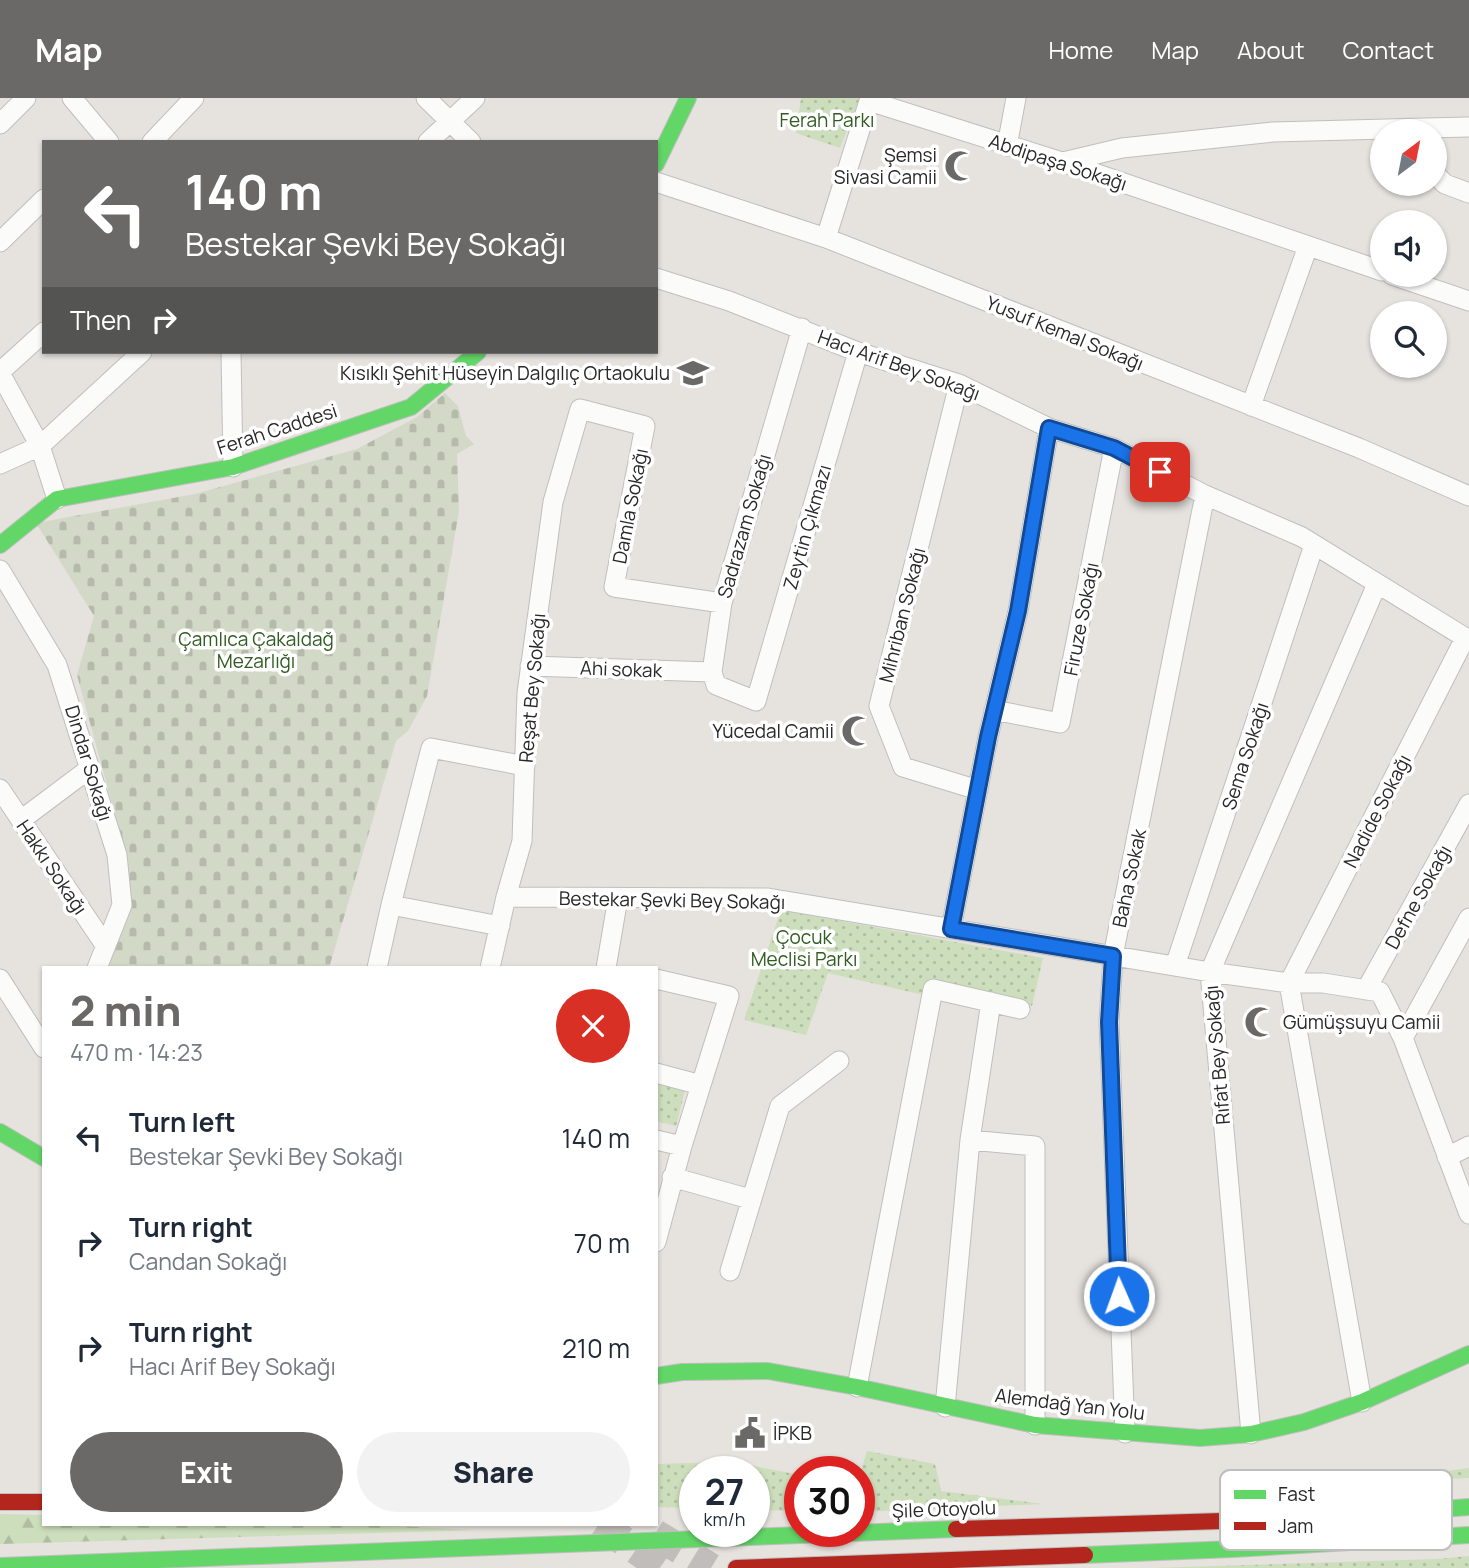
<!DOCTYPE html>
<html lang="en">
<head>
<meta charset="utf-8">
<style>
	:root { --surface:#fff; --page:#f2f2f3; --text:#1f2937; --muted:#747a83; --accent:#6a6968 }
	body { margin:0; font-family:Manrope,sans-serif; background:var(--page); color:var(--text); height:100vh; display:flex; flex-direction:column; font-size:26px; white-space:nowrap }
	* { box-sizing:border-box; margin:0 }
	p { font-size:23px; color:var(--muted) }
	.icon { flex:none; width:38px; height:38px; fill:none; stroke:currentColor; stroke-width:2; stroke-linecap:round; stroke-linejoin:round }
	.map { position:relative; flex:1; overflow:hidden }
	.details { position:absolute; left:42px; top:868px; width:616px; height:560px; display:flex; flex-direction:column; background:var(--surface); border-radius:0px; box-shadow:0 2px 5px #0004 }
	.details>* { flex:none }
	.banner { position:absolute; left:42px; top:42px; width:616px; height:214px; border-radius:0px; box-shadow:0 2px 5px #0004; background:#6a6968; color:#fff; overflow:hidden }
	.needle { width:46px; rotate:32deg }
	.fabs { position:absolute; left:1370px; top:21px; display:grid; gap:14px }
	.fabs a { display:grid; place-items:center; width:77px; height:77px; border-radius:50%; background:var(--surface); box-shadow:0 2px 5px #0004; font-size:35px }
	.speed { position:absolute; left:679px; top:1358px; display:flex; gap:14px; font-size:35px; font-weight:700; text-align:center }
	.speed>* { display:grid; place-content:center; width:91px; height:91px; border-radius:50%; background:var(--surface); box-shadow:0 2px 5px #0004; line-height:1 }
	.speed small { font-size:18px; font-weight:400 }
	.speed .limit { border:10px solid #d22; background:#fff; color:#111 }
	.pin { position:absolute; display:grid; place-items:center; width:60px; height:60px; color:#fff; margin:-30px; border-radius:14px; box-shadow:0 4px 10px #0006 }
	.me { position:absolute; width:77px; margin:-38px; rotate:358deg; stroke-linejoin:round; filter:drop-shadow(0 0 5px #0008) }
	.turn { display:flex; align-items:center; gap:24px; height:147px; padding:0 28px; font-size:32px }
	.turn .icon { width:91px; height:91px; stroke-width:2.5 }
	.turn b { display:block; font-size:49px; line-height:60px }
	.then { display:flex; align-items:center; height:66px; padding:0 28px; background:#0003; gap:14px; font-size:26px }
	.round { display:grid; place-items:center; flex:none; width:74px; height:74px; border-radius:37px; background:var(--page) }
	.head { display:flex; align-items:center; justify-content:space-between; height:119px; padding:0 28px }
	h1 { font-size:42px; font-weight:800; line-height:52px; color:var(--accent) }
	.button { display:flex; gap:14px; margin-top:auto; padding:14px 28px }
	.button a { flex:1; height:80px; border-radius:42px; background:var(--accent); color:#fff; font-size:28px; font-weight:800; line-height:80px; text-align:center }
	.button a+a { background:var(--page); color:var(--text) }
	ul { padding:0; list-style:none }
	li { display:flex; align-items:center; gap:21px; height:105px; padding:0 28px }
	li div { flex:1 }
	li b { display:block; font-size:26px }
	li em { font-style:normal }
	header { display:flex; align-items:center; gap:42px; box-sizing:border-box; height:98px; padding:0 35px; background:var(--accent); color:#fff }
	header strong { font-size:33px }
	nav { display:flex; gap:38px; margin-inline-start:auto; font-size:24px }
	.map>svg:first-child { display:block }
</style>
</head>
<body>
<header>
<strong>Map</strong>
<nav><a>Home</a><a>Map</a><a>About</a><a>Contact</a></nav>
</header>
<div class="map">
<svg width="1469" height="1470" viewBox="0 0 1469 1470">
	<defs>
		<pattern id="grass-dots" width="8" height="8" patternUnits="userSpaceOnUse" patternTransform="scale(1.75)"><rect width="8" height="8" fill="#ccdebb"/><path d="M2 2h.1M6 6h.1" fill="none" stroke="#afbea1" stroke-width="1.8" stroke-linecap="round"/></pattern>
		<pattern id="forest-firs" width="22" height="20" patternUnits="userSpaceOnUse" patternTransform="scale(1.75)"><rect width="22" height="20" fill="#ccdebb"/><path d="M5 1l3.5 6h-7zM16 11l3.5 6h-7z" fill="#afbea1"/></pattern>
		<pattern id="cemetery-stones" width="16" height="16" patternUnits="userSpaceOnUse" patternTransform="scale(1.75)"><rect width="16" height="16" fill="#d3d9c7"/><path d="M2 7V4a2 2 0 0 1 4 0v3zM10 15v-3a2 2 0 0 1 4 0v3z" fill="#b5baab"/></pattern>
	</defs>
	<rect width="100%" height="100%" fill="#e6e2de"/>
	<path fill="url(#grass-dots)" d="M801 0H860L840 50 796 35Z
		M781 812 1043 860 1032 908 928 881 924 897 828 875 806 937 744 922Z
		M656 981 686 988 676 1028 656 1023Z
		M867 1353 935 1366 941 1393 1043 1406 859 1414V1379Z
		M732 1364 800 1377V1413L754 1412V1374H695V1410L656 1409V1366Z
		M1469 1370V1380L1358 1385Z
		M1469 1458V1470H1153L1437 1461Z"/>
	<path fill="url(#forest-firs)" d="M0 1416 44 1417V1426H355L476 1432 0 1446Z"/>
	<path fill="url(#cemetery-stones)" d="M445 295 458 308 466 338 474 346 457 356 459 413 427 598 408 633 396 643 329 870H103L123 746 77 577 94 518 36 425 195 396 357 351 417 319Z"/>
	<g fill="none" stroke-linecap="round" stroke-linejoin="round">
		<path stroke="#c0bdba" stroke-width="30" stroke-dasharray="30 15" stroke-linecap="butt" d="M599 1426 663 1470
			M655 1436 711 1470"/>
		<defs>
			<path id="street" d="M72 0 109 44
				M426 0 471 44
				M0 26 26 0
				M1425 30 1469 29
				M152 44 194 0
				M428 44 475 0
				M1007 48 1016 0
				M1063 64 1122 50 1273 34 1425 30V33
				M1435 76 1445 86 1469 95
				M656 84 826 140 1359 350 1469 398
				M826 140 869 3 1062 64 1382 173
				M0 144 44 101
				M1392 177 1469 203
				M656 180 729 203 858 254 959 286 1049 330 1114 350 1205 397 1302 439 1469 542
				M802 230 722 505 712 574 716 587 756 603 858 254
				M231 254 233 369
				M0 274 44 234
				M0 275 40 348 57 401
				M959 286 879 608 903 669 978 692
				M1251 308 1308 148
				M0 366 40 348 142 254
				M0 472 57 567 117 757 122 807 97 870
				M530 568 712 574
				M994 612 1060 625 1114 350
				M0 691 105 847
				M21 722 89 671
				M506 799 768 800 1210 874 1289 885H1323L1380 894 1403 940 1469 1116
				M391 807 431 650 525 668
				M951 831 988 639 1018 513 1049 330
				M1175 868 1314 447
				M377 870 391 807 500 828
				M490 870 506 799 522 743 527 595 553 404 580 311 645 328 614 489 722 505
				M606 870 618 800
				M0 881 44 950
				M656 881 729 898 701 987 656 975
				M1366 892 1469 706
				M1403 940 1469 820
				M656 1042 682 1048 656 1144
				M970 1042 1035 1048V1327
				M682 1048 701 987
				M1447 1059 1469 1048
				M672 1079 750 1101
				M730 1173 780 1008 839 963
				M857 1289 933 891 1020 911
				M1362 1304 1289 885 1465 540
				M945 1309 970 1042 991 904
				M1125 1335 1109 924 1113 858 1205 397
				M1251 1336 1210 874 1377 486"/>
			<path id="fast" d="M656 66 688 0
				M0 447 57 401 233 369 411 309 478 254
				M0 1034 44 1060
				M656 1278 682 1274 768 1273 857 1289 1035 1327 1200 1340 1251 1336 1304 1324 1362 1304 1469 1256
				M1321 1420 1469 1409
				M1085 1457 1233 1451 1469 1437
				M0 1468 956 1431"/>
			<path id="jam" d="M0 1404H44
				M956 1431 1321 1420
				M736 1470 1085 1457"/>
		</defs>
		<use href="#street" stroke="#c0bfbf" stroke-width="21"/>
		<use href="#fast" stroke="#c0bfbf" stroke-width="18"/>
		<use href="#jam" stroke="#c0bfbf" stroke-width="18"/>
		<use href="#street" stroke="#fbfbfa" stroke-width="19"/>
		<use href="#fast" stroke="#63d668" stroke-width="16"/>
		<use href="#jam" stroke="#b3261e" stroke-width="16"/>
	</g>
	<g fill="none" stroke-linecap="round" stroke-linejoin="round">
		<defs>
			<path id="route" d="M1119 1198 1109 924 1113 858 951 831 988 639 1018 513 1049 330 1114 350 1160 374"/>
		</defs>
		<use href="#route" stroke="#114b97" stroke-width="18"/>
		<use href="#route" stroke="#1a73e8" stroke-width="12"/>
	</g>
	<defs>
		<symbol id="mosque-bare" viewBox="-9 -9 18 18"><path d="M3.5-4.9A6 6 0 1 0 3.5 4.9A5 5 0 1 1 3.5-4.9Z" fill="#6a6968" stroke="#fff" stroke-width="2.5" paint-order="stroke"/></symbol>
		<symbol id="school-bare" viewBox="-9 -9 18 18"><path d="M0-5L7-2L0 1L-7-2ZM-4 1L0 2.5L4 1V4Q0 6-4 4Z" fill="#6a6968" stroke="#fff" stroke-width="2.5" paint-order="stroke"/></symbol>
		<symbol id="civic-bare" viewBox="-9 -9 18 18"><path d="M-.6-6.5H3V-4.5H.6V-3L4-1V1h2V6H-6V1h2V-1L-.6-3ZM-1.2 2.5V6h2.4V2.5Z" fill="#6a6968" stroke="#fff" stroke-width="2.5" paint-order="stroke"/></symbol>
	</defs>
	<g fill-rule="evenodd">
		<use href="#mosque-bare" x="938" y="46" width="44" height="44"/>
		<use href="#school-bare" x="671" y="253" width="44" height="44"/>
		<use href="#mosque-bare" x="835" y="611" width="44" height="44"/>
		<use href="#mosque-bare" x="1238" y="902" width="44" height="44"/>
		<use href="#civic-bare" x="728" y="1313" width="44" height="44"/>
	</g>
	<g text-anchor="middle" stroke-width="7" stroke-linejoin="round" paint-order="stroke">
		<g font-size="19" fill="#315c21" stroke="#fff">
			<text x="827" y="29">Ferah Parkı</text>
			<text x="256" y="548">Çamlıca Çakaldağ<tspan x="256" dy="22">Mezarlığı</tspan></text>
			<text x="804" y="846">Çocuk<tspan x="804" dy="22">Meclisi Parkı</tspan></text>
		</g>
		<g font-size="19" fill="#282828" stroke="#fff" text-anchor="end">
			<text x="937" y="64">Şemsi<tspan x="937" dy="22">Sivasi Camii</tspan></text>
			<text x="670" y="282">Kısıklı Şehit Hüseyin Dalgılıç Ortaokulu</text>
			<text x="834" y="640">Yücedal Camii</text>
			<text x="1283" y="931" text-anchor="start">Gümüşsuyu Camii</text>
			<text x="773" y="1342" text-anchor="start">İPKB</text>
		</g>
		<g font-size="19" fill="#282828" stroke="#fff">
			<text transform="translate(1058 64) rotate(18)" y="7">Abdipaşa Sokağı</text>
			<text transform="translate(1065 235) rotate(22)" y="7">Yusuf Kemal Sokağı</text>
			<text transform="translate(899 267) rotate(20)" y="7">Hacı Arif Bey Sokağı</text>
			<text transform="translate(277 331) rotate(-18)" y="7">Ferah Caddesi</text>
			<text transform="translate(630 408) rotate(-79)" y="7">Damla Sokağı</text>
			<text transform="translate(744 428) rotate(-74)" y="7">Sadrazam Sokağı</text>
			<text transform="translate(807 429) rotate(-74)" y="7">Zeytin Çıkmazı</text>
			<text transform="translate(902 517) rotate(-76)" y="7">Mihriban Sokağı</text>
			<text transform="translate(1081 521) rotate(-79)" y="7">Firuze Sokağı</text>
			<text transform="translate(621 571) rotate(2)" y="7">Ahi sokak</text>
			<text transform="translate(532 590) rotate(-85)" y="7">Reşat Bey Sokağı</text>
			<text transform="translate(1245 658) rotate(-72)" y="7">Sema Sokağı</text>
			<text transform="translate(89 665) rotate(73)" y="7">Dindar Sokağı</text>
			<text transform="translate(1377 713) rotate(-63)" y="7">Nadide Sokağı</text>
			<text transform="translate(52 769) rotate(56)" y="7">Hakkı Sokağı</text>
			<text transform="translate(1129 780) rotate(-78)" y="7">Baha Sokak</text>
			<text transform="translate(1418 799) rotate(-61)" y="7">Defne Sokağı</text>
			<text transform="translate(672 802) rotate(1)" y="7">Bestekar Şevki Bey Sokağı</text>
			<text transform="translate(1217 957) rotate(-95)" y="7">Rıfat Bey Sokağı</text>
			<text transform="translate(1070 1306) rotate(7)" y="7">Alemdağ Yan Yolu</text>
			<text transform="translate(944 1411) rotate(-2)" y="7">Şile Otoyolu</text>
		</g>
	</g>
	<rect x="1220" y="1372" width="232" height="80" rx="10" fill="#fff" stroke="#bebebe" stroke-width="2"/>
	<rect x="1234" y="1392" width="32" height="9" fill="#63d668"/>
	<rect x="1234" y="1424" width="32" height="8" fill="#b3261e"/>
	<g font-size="19" fill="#282828">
		<text x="1278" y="1403">Fast</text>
		<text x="1278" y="1435">Jam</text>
	</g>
</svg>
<div class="fabs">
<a><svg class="needle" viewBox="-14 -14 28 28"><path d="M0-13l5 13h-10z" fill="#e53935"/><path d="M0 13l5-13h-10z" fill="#747a83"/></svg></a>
<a><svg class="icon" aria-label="sound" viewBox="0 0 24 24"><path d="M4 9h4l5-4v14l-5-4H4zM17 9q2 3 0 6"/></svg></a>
<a><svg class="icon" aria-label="search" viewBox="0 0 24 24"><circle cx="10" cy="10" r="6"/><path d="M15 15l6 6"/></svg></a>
</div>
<div class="speed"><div>27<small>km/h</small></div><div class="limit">30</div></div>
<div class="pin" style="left:1160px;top:374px;background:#d93025"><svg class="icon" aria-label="arrive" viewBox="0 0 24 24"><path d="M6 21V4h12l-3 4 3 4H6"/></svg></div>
<svg class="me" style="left:1119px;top:1198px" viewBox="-20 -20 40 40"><circle r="17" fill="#1a73e8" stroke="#fff" stroke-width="3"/><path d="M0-11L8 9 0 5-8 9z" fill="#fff"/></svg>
<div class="banner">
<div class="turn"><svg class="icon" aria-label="left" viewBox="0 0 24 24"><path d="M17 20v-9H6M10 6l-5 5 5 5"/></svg><div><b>140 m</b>Bestekar Şevki Bey Sokağı</div></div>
<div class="then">Then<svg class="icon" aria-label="right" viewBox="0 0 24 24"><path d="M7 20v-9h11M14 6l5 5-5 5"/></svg></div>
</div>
<section class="details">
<div class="head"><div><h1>2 min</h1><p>470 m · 14:23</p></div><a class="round" style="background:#d93025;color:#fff"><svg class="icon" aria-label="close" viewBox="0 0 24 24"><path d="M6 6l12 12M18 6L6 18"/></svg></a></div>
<ul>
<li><svg class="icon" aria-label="left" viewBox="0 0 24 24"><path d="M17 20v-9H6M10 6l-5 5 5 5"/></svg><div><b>Turn left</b><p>Bestekar Şevki Bey Sokağı</p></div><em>140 m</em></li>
<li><svg class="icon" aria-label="right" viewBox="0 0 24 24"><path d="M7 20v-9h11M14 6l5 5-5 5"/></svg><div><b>Turn right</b><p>Candan Sokağı</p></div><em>70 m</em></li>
<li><svg class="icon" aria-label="right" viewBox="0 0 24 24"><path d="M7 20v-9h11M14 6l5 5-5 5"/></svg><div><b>Turn right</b><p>Hacı Arif Bey Sokağı</p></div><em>210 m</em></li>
</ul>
<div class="button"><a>Exit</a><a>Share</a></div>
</section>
</div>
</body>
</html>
